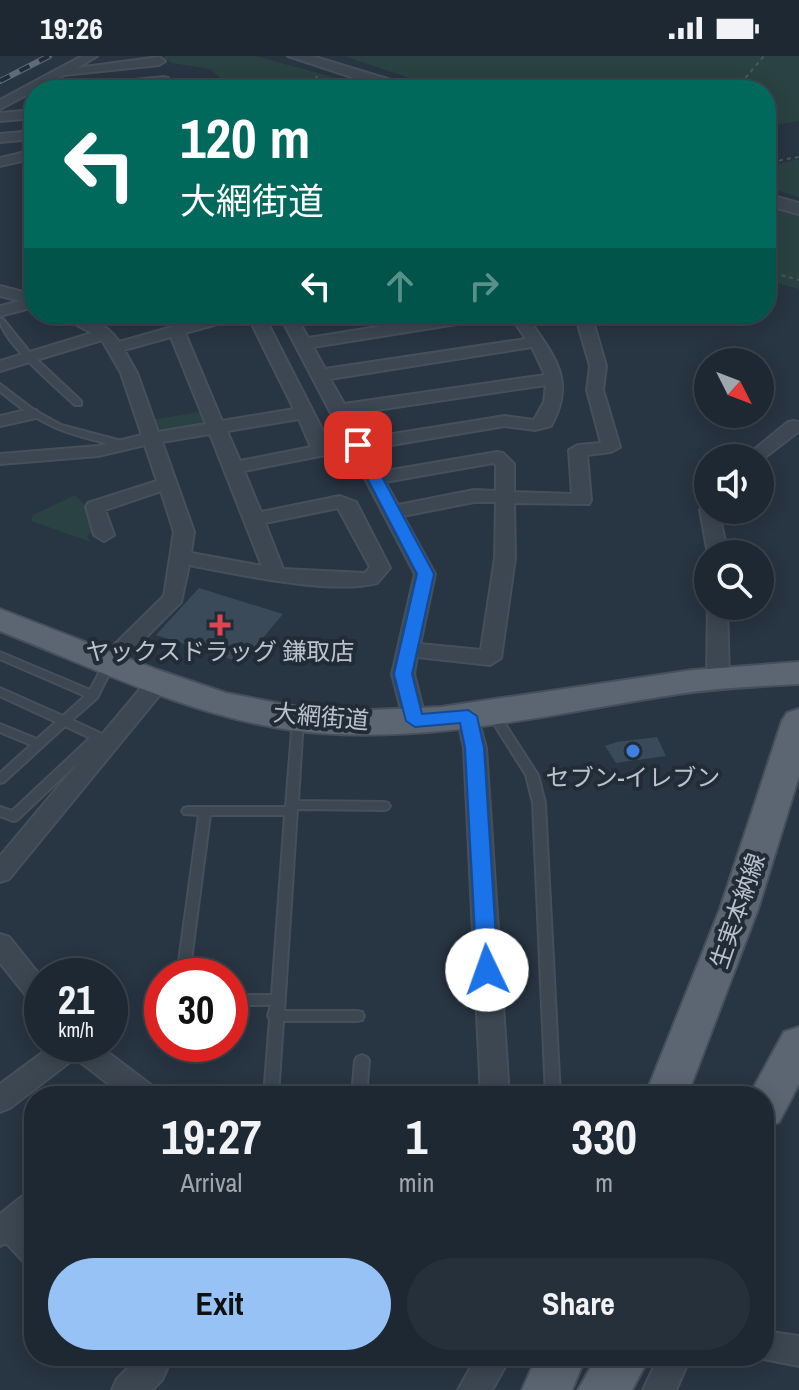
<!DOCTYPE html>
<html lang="en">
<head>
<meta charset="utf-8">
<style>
	:root { --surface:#1e2832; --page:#26303a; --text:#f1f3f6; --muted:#a1a6ac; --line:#3c444d; --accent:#96c2f5 }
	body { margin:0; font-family:"Archivo Narrow","Noto Sans JP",sans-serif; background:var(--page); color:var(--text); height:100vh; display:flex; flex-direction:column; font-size:30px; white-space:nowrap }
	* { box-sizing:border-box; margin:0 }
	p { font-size:26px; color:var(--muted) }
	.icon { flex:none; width:44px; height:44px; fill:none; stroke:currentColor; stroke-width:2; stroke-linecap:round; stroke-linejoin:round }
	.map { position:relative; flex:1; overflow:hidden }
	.side { position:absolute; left:24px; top:1030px; width:750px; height:280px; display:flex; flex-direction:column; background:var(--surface); border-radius:32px; box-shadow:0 4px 20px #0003,0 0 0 2px var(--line) }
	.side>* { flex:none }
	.top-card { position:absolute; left:24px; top:24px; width:752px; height:244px; border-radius:32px; box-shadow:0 4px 20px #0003,0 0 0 2px var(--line); background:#00695c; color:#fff; overflow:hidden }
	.needle { width:52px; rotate:132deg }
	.controls { position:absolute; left:694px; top:292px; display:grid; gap:16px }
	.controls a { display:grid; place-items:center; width:80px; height:80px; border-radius:50%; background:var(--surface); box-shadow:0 4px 20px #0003,0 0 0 2px var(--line); font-size:40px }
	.speed { position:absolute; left:24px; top:902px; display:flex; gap:16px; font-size:40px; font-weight:700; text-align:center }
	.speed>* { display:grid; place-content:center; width:104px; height:104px; border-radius:50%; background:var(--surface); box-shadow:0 4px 20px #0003,0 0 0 2px var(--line); line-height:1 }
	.speed small { font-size:20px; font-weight:400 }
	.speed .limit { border:12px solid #d22; background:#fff; color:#111 }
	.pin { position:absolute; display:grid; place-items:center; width:68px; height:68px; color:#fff; margin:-34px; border-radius:16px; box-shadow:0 4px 12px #0006 }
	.me { position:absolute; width:88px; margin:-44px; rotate:357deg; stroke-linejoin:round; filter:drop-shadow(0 0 6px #0008) }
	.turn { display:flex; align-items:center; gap:28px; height:168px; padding:0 24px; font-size:36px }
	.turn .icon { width:104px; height:104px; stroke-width:2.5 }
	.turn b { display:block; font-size:56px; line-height:68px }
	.lanes { display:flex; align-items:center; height:76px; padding:0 24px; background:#0003; justify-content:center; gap:40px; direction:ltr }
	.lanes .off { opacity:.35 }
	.eta { display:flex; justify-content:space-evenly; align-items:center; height:136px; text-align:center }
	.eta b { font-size:48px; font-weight:700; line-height:56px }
	.cta { display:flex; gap:16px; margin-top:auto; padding:16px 24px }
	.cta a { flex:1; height:92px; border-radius:48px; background:var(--accent); color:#111; font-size:32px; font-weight:700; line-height:92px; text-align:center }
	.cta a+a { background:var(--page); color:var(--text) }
	.status { display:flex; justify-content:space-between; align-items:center; height:56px; padding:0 40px; background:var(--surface); direction:ltr }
	.status svg { height:22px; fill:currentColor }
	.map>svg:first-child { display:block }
</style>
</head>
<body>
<div class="status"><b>19:26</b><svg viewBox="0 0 49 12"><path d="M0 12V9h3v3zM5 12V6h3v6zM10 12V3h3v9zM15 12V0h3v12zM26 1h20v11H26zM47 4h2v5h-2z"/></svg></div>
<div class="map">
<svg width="799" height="1334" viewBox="0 0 799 1334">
	<rect width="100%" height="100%" fill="#283542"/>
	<path fill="#2a4243" d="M163 0H256L380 34H228L241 25 219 21 210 13 171 7Z
		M344 0H799V65L766 70V34H445Z
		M799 103V141L766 131V111Z
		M766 150 799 160V233L766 224Z
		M204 355 208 368 163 378 156 376 151 364Z
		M75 439 85 449 96 472 87 480 91 486 31 465 33 459Z"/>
	<path fill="#3a4a58" d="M199 532 283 558 242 607 156 579Z
		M657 681 666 700 616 707 605 690 616 686Z"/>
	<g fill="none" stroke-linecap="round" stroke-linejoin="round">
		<defs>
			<path id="service" d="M0 263H3L32 299 81 345V349H75C58 333 0 284 0 263Z
				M0 328 34 354 61 369 129 387 130 389 126 392C72 379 43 373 0 335Z
				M0 596 90 634 106 604H114L115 606 97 642 72 664 102 678 104 681 102 684 17 764 13 765 0 760V751L12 755 90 682 65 670 4 726 0 727V717L31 689 0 676V668L37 683 56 666 0 640V632L63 660 85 640 0 603Z
				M492 653 496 654 538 719 545 747 560 1040H546L533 747 526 719 487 657Z
				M298 659 303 663 298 745 384 746 388 747 390 750 388 753 384 754 297 753 284 955H357L362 956 364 960 362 964 357 965H283L278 1040H264L270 963 268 960 271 949H230V939H272L285 759H210L189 920H177L199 759 184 758 182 755 184 752 188 751H286L293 663Z
				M362 999 367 1001 369 1005 366 1040H352L355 1005 357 1001Z"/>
			<path id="minor" d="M82 0H97L77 12 159 1 165 5 159 9 64 19 0 53V44Z
				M164 21 168 22V28L111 34H67L73 30Z
				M34 54V62L0 65V57Z
				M34 75V83L0 86V78Z
				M34 94V102L0 110V102Z
				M0 230 34 239V251L0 260V250L20 245 0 240Z
				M56 258C79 258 106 265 119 286L218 258H244L242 261 185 277 222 365 294 353 247 258H263L329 387 325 399 244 415 261 456 340 440 356 446 390 512 377 527C331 539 237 518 189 509L181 546 117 610H103L99 605 103 600 164 540 174 476 161 435 105 454 114 479 104 485 94 479 86 451 88 447 157 425 145 389 98 400 0 408V398L98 390 142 379 121 317 102 284 0 315V305L92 277ZM171 281 206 368 158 376 137 317 124 294ZM299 363 311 391 240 405 227 375ZM210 378 262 510 191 497 194 476 162 386ZM338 452 370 511 365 517 283 513 265 467Z
				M279 258H295L308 282 459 258H496L488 263 313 291 325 313 526 283 509 258H525C551 297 578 322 551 370L535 374 505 370 367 393 380 416 497 396 503 397 514 408V436L572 438 569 394 578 389 601 387 587 334 590 310 575 258H591L606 310 603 334 620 391 611 396 587 399 591 444 589 448 514 447 515 502 501 602 490 609 417 601 414 618 426 665 423 670H407L404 665 392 618 415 518ZM532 291 545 319 344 348 330 323ZM546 329 544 346 534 364 505 360 362 383 349 358ZM493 407 496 409V435L474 434 398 449 385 426ZM474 446H496L495 502 481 594 420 588 435 518 403 460Z
				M30 353 36 354 39 358 36 362 0 370V360Z
				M794 365 799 366V375L760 405V402H744L788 366Z
				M708 449V454H718L728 498H708L700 454Z
				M708 548 727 550 729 622 726 627H710L707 622Z
				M159 618 167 620 170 625 167 630 9 823 0 826V800L151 620Z
				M468 653 476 655 486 692 509 1040H481L464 692 457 660 460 655Z
				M0 878 9 881 42 922V952L33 948 0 907Z
				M54 988H97L155 1032 159 1040H124L75 1002 10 1052 0 1056V1028Z
				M34 1135V1166L29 1170 34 1175V1209L23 1205 6 1187 0 1190V1158L24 1139Z
				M764 1275 799 1280V1310L753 1301 764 1300Z
				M122 1300H160L167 1313 162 1324 152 1334H112L117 1323 128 1312Z
				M477 1300H511L492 1334H458Z
				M659 1300H691L676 1334H643Z"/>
			<path id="tertiary" d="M288 0H312L414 31 416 34H391Z
				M766 138 799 147V158L766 149Z"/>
			<path id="primary" d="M0 553 158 614 226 637 298 651 346 655 441 651 693 614 799 606V628C759 630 718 632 678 638 553 657 426 690 299 675 194 662 97 613 0 575Z
				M799 653V720L758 853 687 1040H645L720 853 782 665 787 657Z
				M799 971V1028L779 1066 764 1072V1040H749L784 976Z
				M537 1300H586L572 1334H522Z
				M597 1300H650L632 1334H578Z"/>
		</defs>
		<use href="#service" stroke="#46505b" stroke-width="4"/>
		<use href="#minor" stroke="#46505b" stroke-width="4"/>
		<use href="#tertiary" stroke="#46505b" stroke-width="4"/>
		<use href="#primary" stroke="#46505b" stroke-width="4"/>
		<path stroke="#435b5b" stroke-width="2" stroke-dasharray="4 4" stroke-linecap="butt" d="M316 20 323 34
			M735 34 764 0
			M766 114 781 104 799 101
			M766 215 799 224"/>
		<use href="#service" fill="#3c4752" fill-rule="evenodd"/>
		<use href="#minor" fill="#3c4752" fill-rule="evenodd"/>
		<use href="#tertiary" fill="#3c4752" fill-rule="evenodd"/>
		<use href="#primary" fill="#5b6672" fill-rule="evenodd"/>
		<defs>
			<path id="rail" d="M0 25 49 0"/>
		</defs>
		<use href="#rail" stroke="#5f6b79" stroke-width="6"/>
		<use href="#rail" stroke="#212c37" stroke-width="4" stroke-dasharray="11" stroke-linecap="butt"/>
	</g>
	<path fill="#1a73e8" stroke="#114b97" stroke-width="2" d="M358 385 365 389 434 518 412 618 422 658 468 654 477 660 484 692 498 914 495 920 487 922 480 920 477 914 465 692 460 667 415 671 406 665 394 618 417 518 350 389Z"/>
	<path fill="#e0444e" stroke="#212c37" stroke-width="3" d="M216 557h8v8h8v8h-8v8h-8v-8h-8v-8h8z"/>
	<circle fill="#3f7fe0" stroke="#212c37" stroke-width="3" cx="633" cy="695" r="8"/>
	<g text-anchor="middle" stroke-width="8" stroke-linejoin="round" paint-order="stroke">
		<g font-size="24" fill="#bac2cc" stroke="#212c37">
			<text x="220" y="604">ヤックスドラッグ 鎌取店</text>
			<text x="633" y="730">セブン-イレブン</text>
		</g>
		<g font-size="24" fill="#bac2cc" stroke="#212c37">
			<text transform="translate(321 661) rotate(5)" y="8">大網街道</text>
			<text transform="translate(738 855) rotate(-71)" y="8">生実本納線</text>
		</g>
	</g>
</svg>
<div class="controls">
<a><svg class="needle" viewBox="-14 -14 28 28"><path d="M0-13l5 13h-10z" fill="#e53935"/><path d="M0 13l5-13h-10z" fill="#a1a6ac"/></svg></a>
<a><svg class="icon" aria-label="sound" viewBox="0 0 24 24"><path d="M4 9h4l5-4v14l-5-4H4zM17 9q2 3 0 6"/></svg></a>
<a><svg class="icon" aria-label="search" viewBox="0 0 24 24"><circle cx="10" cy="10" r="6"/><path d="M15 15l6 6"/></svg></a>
</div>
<div class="speed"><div>21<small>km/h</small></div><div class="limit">30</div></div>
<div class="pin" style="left:358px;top:389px;background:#d93025"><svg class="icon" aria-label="arrive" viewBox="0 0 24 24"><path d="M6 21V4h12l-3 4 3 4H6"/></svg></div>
<svg class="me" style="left:487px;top:914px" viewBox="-20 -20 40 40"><circle r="19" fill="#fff"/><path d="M0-13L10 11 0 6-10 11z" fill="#1a73e8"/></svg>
<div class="top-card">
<div class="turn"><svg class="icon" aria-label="left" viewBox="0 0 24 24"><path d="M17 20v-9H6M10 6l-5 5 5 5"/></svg><div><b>120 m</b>大網街道</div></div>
<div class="lanes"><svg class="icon" aria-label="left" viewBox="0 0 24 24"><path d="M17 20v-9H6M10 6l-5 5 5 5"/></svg><svg class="icon off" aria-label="ahead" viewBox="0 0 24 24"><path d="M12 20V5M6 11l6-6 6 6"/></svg><svg class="icon off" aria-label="right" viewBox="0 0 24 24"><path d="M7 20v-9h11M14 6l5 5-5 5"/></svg></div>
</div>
<section class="side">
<div class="eta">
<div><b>19:27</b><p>Arrival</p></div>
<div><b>1</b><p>min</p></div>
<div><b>330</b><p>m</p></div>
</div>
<div class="cta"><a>Exit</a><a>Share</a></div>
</section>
</div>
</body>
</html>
